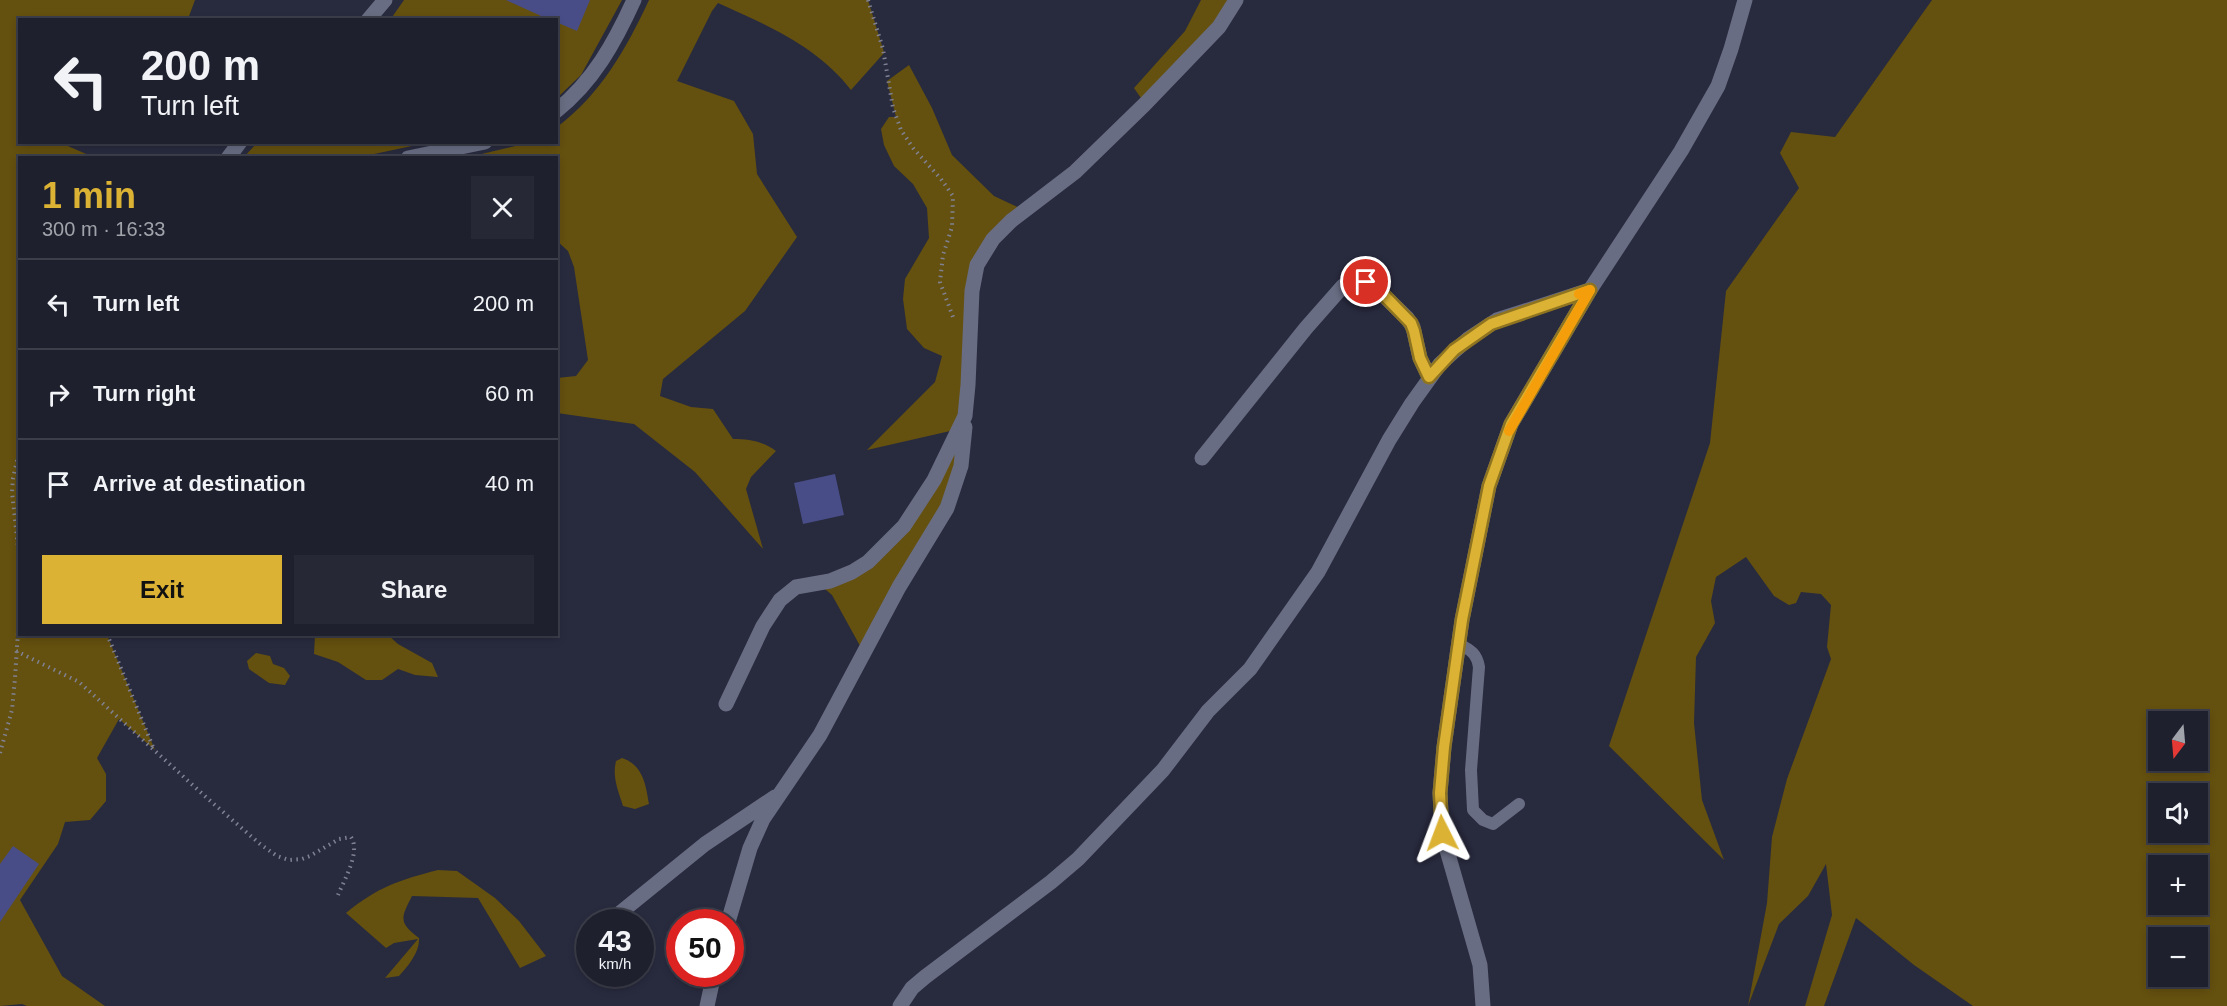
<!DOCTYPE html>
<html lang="en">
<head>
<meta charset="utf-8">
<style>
	:root { --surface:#1e202e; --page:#262836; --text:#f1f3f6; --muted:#a1a3aa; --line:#3c3e4a; --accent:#dbb233 }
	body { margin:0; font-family:Arial,sans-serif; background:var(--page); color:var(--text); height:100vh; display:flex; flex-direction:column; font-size:22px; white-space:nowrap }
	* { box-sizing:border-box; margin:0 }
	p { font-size:20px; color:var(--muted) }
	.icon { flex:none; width:33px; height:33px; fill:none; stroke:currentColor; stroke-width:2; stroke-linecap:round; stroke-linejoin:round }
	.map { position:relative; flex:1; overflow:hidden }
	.drawer { position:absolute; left:18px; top:156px; width:540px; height:480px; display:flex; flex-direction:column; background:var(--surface); border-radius:0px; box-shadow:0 3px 9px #0003,0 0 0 2px var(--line) }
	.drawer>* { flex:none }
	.guide { position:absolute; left:18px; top:18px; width:540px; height:126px; border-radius:0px; box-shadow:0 3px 9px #0003,0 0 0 2px var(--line); background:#1e202e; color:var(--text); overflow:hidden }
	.needle { width:39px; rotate:196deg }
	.buttons { position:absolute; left:2148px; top:711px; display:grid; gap:12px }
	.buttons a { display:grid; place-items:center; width:60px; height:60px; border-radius:0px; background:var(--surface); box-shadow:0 3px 9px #0003,0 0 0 2px var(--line); font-size:30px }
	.speed { position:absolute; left:576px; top:909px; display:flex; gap:12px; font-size:30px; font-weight:700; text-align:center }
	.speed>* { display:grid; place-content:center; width:78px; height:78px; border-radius:50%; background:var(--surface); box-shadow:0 3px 9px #0003,0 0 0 2px var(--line); line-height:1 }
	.speed small { font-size:15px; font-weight:400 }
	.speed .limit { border:9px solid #d22; background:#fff; color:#111 }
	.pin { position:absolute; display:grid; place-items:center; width:51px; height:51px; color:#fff; margin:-26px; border:3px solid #fff; border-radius:50%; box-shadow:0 2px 6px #0007 }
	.me { position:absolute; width:66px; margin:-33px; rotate:357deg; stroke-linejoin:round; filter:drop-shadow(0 0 4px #0008) }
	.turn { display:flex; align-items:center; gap:21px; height:126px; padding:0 24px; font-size:27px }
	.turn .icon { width:78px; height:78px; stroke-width:2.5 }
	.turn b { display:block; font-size:42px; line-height:51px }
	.round { display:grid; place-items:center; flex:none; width:63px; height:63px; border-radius:0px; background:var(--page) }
	.head { display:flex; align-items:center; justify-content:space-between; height:102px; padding:0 24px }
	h1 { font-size:36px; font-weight:700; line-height:45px; color:var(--accent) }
	.cta { display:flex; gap:12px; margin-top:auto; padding:12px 24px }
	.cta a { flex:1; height:69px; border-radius:0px; background:var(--accent); color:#111; font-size:24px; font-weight:700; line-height:69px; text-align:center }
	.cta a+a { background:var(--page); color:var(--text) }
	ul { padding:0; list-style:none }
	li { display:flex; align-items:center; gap:18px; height:90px; padding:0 24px; border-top:2px solid var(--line) }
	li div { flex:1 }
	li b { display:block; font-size:22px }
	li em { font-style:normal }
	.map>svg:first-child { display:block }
</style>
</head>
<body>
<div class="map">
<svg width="2227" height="1006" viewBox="0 0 2227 1006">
	<rect width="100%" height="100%" fill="#282a3e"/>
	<path fill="#64500f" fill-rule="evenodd" d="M0 0H195L188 19 20 20V142L61 143 93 157 20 158V634L107 635 155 750 119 719 97 758 106 774V801L90 820 65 822 58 844 20 900 62 976 105 1006H27L22 1004 0 1006Z
		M404 0H622L581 75 557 98 556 20H390Z
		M649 0H868L883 49 884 53 851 90C818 47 767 25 718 3L712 11 677 81 734 101 753 134 757 174 797 237 745 311 663 379 660 396 691 407 713 409 733 439C749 439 762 441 776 451L751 477 746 489 763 549 695 472 634 424 557 413V378L576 376 588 360 574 267 568 251 557 241 556 158 469 157 528 143 556 142 557 127C601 94 626 49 649 0Z
		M1201 0H1236L1145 104 1134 88 1185 31Z
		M1932 0H2227V1006H1973L1914 965 1856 918 1824 1006H1805L1832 915 1826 864 1808 896 1779 924 1748 1006 1767 903 1772 837 1787 779 1831 659 1827 647 1831 605 1821 594 1801 592 1796 603 1789 605 1774 596 1746 557 1716 577 1711 601 1715 623 1696 657 1694 723 1702 800 1724 860 1609 746 1710 443 1726 291 1799 188 1780 153 1791 132 1835 137ZM2158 722H2198V760H2158ZM2158 794H2198V832H2158ZM2158 866H2198V904H2158ZM2158 938H2198V976H2158Z
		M909 65 932 108 952 155 994 196 1024 210 982 256 961 466 864 653 832 595 818 583 878 554 959 429 867 450 935 382 942 356 924 348 907 329 903 299 905 279 929 238 927 208 913 184 894 166 884 145 881 129 889 117H896L887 81Z
		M257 143V142L426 143 360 157H244Z
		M315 635H388L398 644 432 663 438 677 415 675 398 669 382 680H366L338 662 314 654Z
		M256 653 270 656 273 664 284 668 290 676 285 685 269 683 249 669 247 661Z
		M622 758C643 765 646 785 649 804L635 809 623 806C618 790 612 777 616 761Z
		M438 870 457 871 495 898 519 921 546 956 520 968 478 898 412 896C401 918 398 922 419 938 420 952 408 966 399 976L385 978 418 939 394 943 386 948 346 913C378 887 399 880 438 870Z"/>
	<path fill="#484d88" d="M506 0H590L577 31 556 22V20H550Z
		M835 474 844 515 803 524 794 483Z
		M13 846 39 864 0 922V864Z"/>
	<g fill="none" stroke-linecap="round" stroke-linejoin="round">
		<path stroke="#808293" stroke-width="4" stroke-dasharray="1.5 4.5" stroke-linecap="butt" d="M868 0 883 49 893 108 901 130 913 148 941 179 953 196 952 227 943 255 940 282 953 317
			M107 634 153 747
			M16 651 79 682 207 798 260 844 277 856 289 860 302 859 310 856 339 839 351 837C361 852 344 880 338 895
			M0 753 12 710 15 678 18 632V547L12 492 13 478 20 448"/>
		<path stroke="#696d83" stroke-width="12" d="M1459 644C1471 650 1477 654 1479 667L1471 770 1473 810 1483 820 1493 824 1519 804"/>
		<path stroke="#696d83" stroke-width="15" d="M1202 458 1306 328 1343 286 1353 280H1362L1375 287 1407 318 1413 327 1420 358 1429 377
			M726 704 763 626 780 600 796 587 830 581 852 572 868 562 904 526 934 480 965 416 968 385 972 291 977 265 993 239 1011 221 1075 172 1145 104 1219 27 1236 0
			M615 917 705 844 775 797
			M728 922 750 848 763 819 820 735 899 587 947 508 961 466 965 427
			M707 1006 714 974
			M900 1006 912 988 925 977 1051 882 1078 859 1163 770 1208 711 1250 669 1318 572 1389 440 1412 403 1440 364 1468 339 1497 320 1590 290"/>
		<path stroke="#696d83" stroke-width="15" d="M368 20 385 0
			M556 111C593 82 615 42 634 0
			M228 158 240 142
			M408 158 485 142
			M1483 1006 1480 965 1442 833 1440 793 1444 747 1462 620 1489 486 1511 424 1590 290 1681 151 1718 86 1731 49 1745 0"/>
	</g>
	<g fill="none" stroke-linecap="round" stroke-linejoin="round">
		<defs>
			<path id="route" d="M1366 282 1379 290 1411 323 1414 331 1420 358 1429 377 1454 350 1491 324 1590 290 1511 424 1489 486 1462 620 1444 747 1440 793 1442 833"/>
		</defs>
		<use href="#route" stroke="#8e7421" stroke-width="15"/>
		<use href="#route" stroke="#dbb233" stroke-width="10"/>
		<path stroke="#f59e0b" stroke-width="10" d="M1509 431 1590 290 1579 294"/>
	</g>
</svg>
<div class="buttons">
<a><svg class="needle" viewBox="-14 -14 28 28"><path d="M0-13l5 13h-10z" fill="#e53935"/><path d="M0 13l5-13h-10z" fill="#a1a3aa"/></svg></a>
<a><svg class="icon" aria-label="sound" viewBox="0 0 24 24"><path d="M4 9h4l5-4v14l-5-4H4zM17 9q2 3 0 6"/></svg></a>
<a>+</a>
<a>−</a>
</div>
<div class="speed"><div>43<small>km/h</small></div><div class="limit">50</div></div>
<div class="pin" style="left:1366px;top:282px;background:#d93025"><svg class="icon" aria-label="arrive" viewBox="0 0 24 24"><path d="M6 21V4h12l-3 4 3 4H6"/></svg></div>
<svg class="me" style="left:1442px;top:833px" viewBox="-20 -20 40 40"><path d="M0-17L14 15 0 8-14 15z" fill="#dbb233" stroke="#fff" stroke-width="4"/></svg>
<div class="guide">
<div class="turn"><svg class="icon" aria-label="left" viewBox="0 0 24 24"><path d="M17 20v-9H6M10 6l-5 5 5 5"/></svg><div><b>200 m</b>Turn left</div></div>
</div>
<section class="drawer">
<div class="head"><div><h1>1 min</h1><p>300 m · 16:33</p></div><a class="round"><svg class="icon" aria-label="close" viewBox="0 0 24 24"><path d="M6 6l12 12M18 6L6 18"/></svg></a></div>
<ul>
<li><svg class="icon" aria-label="left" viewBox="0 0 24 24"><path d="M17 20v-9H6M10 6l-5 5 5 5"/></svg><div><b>Turn left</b></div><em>200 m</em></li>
<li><svg class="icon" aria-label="right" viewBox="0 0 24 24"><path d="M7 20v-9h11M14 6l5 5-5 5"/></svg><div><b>Turn right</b></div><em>60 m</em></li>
<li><svg class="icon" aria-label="arrive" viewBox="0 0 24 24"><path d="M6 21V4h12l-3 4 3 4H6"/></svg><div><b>Arrive at destination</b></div><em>40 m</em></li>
</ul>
<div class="cta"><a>Exit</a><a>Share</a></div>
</section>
</div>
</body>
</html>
